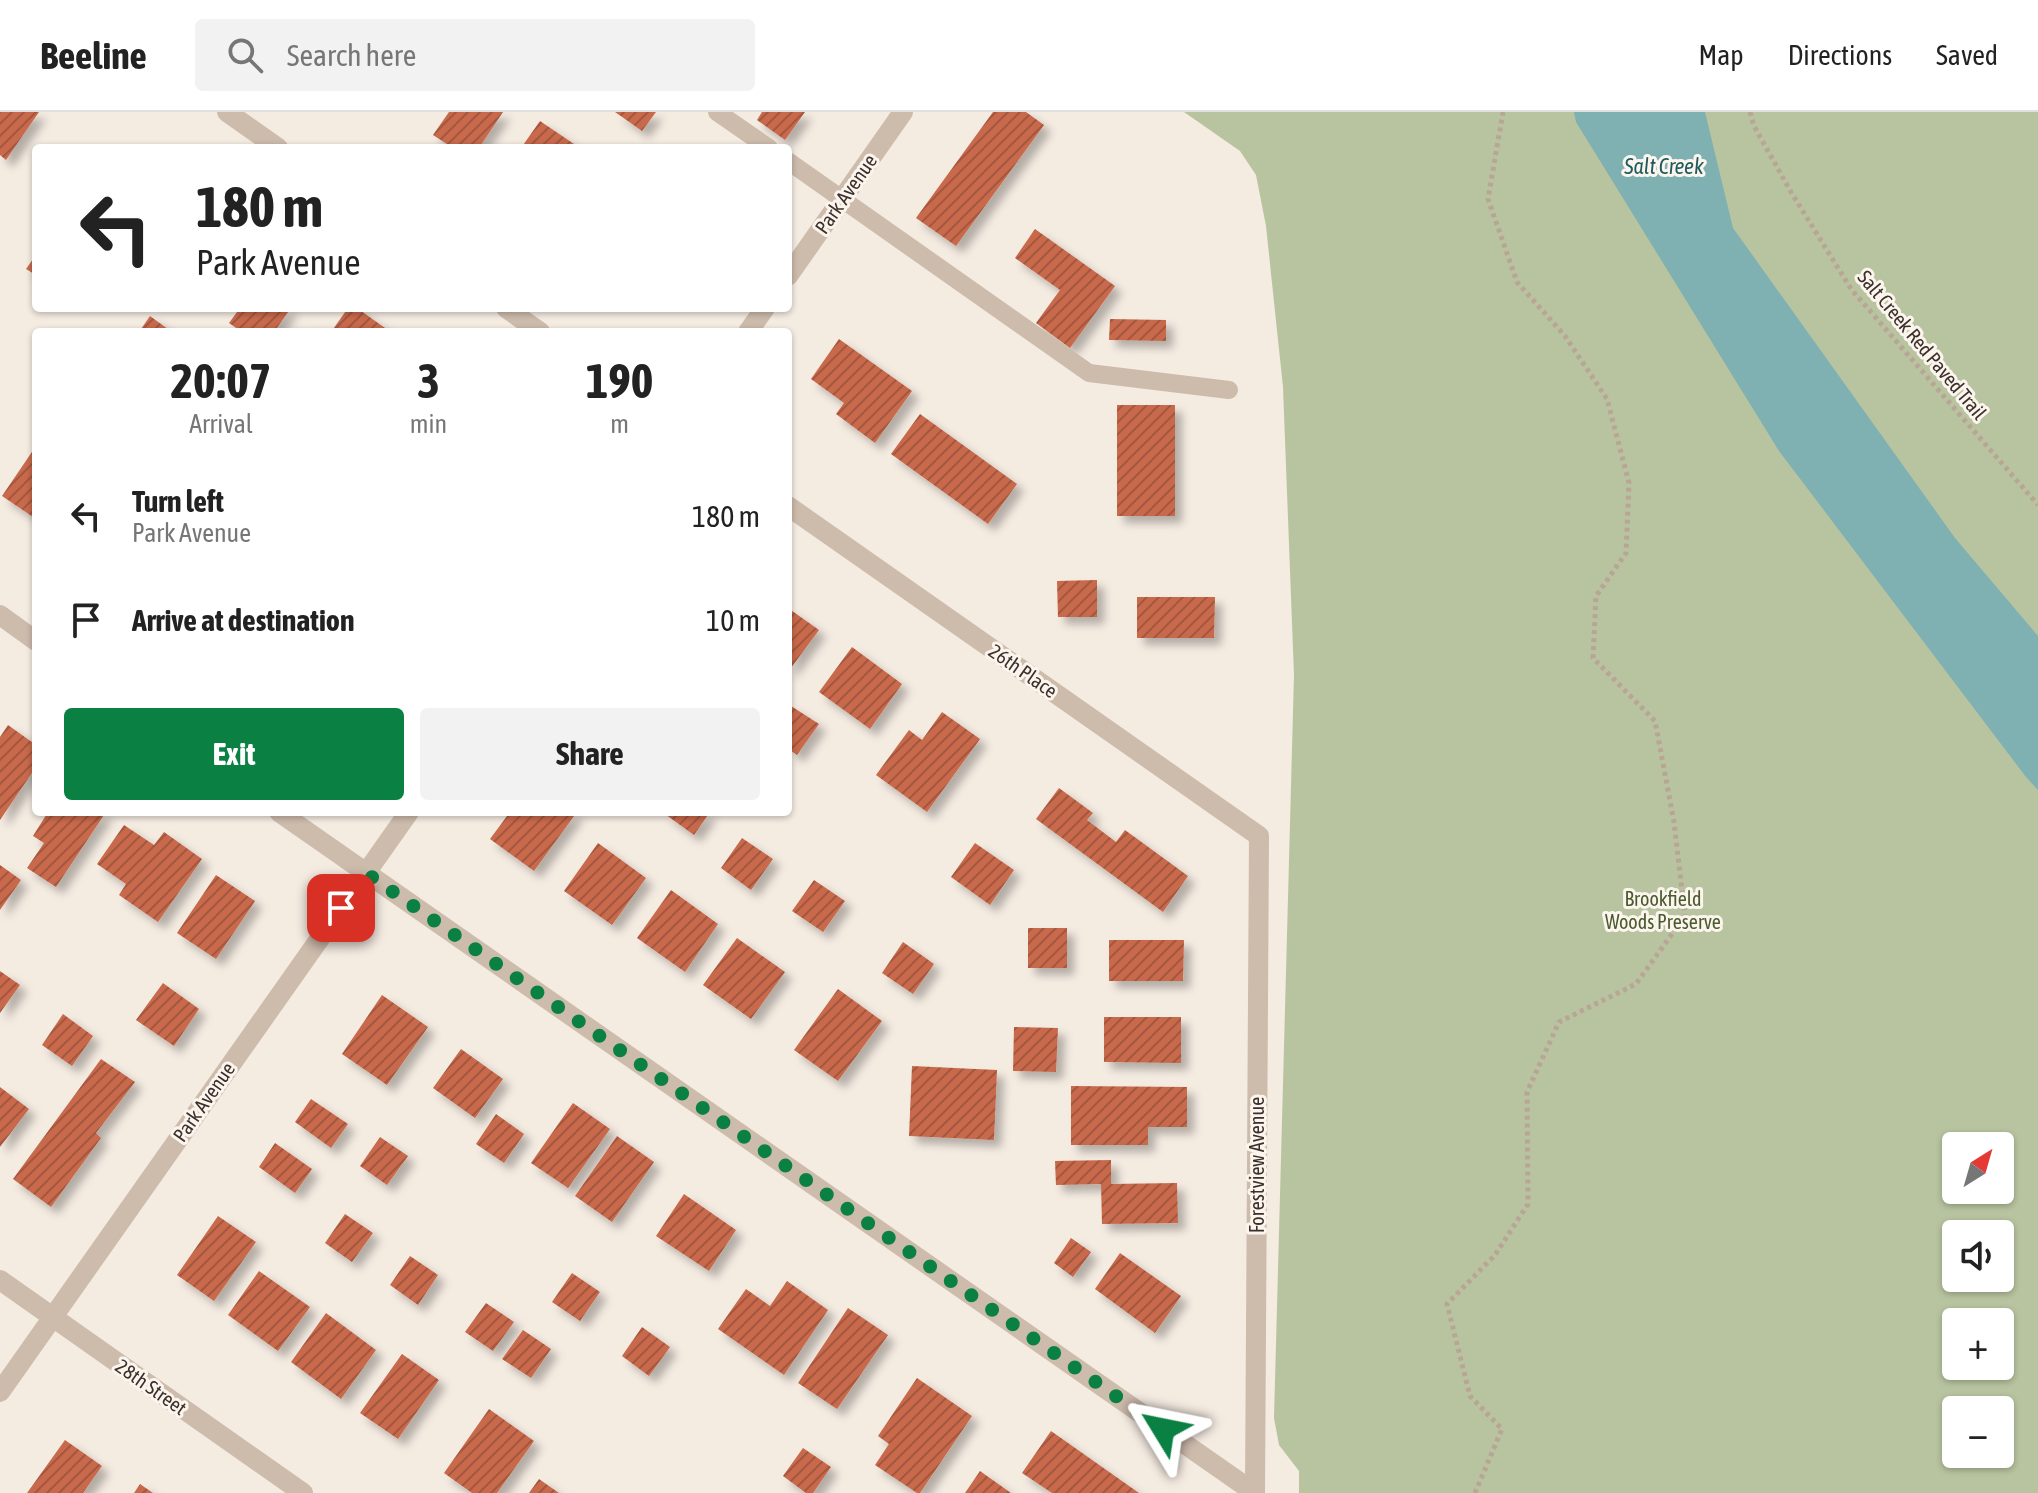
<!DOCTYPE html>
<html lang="en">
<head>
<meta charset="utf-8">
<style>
	:root { --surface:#fff; --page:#f2f2f2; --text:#222; --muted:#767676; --line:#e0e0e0; --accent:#0b8043 }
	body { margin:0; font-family:"Asap Condensed",sans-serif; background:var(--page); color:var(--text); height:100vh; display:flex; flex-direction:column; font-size:30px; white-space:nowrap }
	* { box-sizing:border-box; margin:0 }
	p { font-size:26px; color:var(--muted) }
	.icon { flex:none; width:44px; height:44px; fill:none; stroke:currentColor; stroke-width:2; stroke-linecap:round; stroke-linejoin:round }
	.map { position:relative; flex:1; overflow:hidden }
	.details { position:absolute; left:32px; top:216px; width:760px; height:488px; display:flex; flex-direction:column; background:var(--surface); border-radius:8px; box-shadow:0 2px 6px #0004 }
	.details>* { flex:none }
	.banner { position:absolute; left:32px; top:32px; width:760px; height:168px; border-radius:8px; box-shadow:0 2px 6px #0004; background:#fff; color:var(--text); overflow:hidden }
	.needle { width:52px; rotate:37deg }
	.tools { position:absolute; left:1942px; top:1020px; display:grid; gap:16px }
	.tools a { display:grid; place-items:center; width:72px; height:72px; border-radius:8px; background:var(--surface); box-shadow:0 2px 6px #0004; font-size:40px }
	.pin { position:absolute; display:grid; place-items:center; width:68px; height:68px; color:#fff; margin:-34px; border-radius:16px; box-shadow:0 4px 12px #0006 }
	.me { position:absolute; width:88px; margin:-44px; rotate:305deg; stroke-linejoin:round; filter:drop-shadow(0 0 6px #0008) }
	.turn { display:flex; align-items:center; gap:28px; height:168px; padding:0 32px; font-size:36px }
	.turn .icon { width:104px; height:104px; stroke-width:2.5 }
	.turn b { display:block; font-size:56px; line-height:68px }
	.eta { display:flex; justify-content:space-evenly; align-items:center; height:136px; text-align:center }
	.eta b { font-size:48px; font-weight:700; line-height:56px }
	.cta { display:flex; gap:16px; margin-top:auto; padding:16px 32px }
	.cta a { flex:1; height:92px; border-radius:8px; background:var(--accent); color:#fff; font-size:32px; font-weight:700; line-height:92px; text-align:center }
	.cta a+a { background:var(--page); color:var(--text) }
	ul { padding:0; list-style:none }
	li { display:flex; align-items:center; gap:24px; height:104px; padding:0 32px }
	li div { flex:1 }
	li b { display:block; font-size:30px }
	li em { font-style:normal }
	header { display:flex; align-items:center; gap:48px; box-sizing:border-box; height:112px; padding:0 40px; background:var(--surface); border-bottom:2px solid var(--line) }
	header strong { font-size:38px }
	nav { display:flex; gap:44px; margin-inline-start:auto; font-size:28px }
	.search { width:560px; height:72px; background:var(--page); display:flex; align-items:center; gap:20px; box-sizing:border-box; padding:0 28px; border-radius:8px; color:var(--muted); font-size:30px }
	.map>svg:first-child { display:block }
</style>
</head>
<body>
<header>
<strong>Beeline</strong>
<div class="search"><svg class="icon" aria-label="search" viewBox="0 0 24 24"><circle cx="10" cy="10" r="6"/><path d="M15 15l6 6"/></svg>Search here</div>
<nav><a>Map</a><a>Directions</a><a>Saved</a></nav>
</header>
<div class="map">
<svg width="2038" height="1381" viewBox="0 0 2038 1381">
	<defs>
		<pattern id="building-hatch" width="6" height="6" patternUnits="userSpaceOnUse" patternTransform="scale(2)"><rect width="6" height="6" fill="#c8694b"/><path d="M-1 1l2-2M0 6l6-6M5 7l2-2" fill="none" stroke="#a4573f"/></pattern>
		<filter id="shadow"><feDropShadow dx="7" dy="7" stdDeviation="4" flood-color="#0004"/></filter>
	</defs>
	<rect width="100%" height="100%" fill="#f4ebe1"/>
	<path fill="#b8c4a0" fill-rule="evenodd" d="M1184 0H2038V1381H1299V1359L1279 1333 1274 1306 1294 563 1283 275 1266 114 1256 63 1240 39ZM1956 1034H2000V1078H1956ZM1956 1122H2000V1166H1956ZM1956 1210H2000V1254H1956ZM1956 1298H2000V1342H1956Z"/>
	<path fill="#7fb0b2" d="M1574 0H1705L1733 116 1955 426 2038 524V678L2026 665 1779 339 1576 10Z"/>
	<path fill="url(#building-hatch)" filter="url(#shadow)" d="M0 0H39L6 48 0 43Z
		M449 0H503L479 36H453L433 23Z
		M615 0H656L642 19Z
		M762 0H805L785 28 757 8Z
		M993 0H1026L1044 13 956 134 916 106Z
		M540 9 577 34 576 36H521Z
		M1035 117 1115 174 1070 236 1036 211 1060 178 1015 146Z
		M36 143V163L26 157Z
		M240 196H291L274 220H242L229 211Z
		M348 196H357L385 216 382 220H331Z
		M150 204 172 220H139Z
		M1110 207 1166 208V229L1109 228Z
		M839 227 912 279 875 331 836 302 844 291 811 267Z
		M1117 293H1175V404H1117Z
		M920 302 1017 372 988 412 891 342Z
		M36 334V407L2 384Z
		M1097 468V505H1058L1057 469Z
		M1137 485H1215L1214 526H1137Z
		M788 496 819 518 788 560Z
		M852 535 902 572 870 617 819 580Z
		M788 592 819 612 797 643 788 637Z
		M942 600 980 627 927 700 876 663 909 618 922 628Z
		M8 613 36 633V655L0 708V625Z
		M1059 676 1093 701 1087 708 1116 730 1125 718 1188 764 1163 800 1036 707Z
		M48 700H106L56 775 27 756 44 731 33 724Z
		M510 700H577L534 759 490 727Z
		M662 700H710L694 723Z
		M124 713 154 733 164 720 202 747 158 810 119 783 126 772 97 752Z
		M742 726 773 747 751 778 721 756Z
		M598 731 646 766 612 813 564 779Z
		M975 731 1014 758 990 793 951 765Z
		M0 753 21 768 0 798Z
		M216 763 255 789 216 847 177 821Z
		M814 768 845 789 823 820 792 799Z
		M671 778 718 812 685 860 637 826Z
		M1028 816H1067V856H1028Z
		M737 826 785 860 751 907 703 873Z
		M1109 828H1184L1183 869H1109Z
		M903 830 934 852 913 882 882 861Z
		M0 859 20 873 0 901Z
		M163 871 199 897 174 934 136 908Z
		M838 877 882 909 838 969 794 938Z
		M382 883 428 915 387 973 342 942Z
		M63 902 93 924 72 954 42 933Z
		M1104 905H1181V951L1104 950Z
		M1014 915 1058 916 1056 960 1013 959Z
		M461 937 503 967 475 1006 433 976Z
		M101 947 135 970 96 1021 101 1026 51 1095 13 1067Z
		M912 954 997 958 994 1028 909 1024Z
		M1071 974 1187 975V1015H1148V1033H1071Z
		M0 975 29 997 0 1035Z
		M311 987 348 1012 331 1036 295 1010Z
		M573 991 610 1017 568 1076 531 1051Z
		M496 1002 524 1022 504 1051 476 1032Z
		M617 1024 654 1050 612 1110 575 1084Z
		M380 1025 408 1044 387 1073 360 1054Z
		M275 1031 312 1057 295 1081 259 1055Z
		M1111 1048V1072L1177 1071 1178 1111 1102 1112 1101 1072 1056 1073 1055 1049Z
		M684 1082 736 1118 709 1159 656 1124Z
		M345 1102 373 1121 352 1150 325 1131Z
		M218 1104 256 1130 214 1189 177 1163Z
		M1071 1126 1091 1140 1073 1165 1054 1151Z
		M1120 1141 1181 1184 1155 1221 1095 1177Z
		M410 1144 438 1163 418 1193 390 1173Z
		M259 1159 310 1195 278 1239 228 1203Z
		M572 1161 600 1180 580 1209 552 1190Z
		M787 1169 828 1198 784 1263 718 1217 746 1177 770 1194Z
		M486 1191 514 1210 493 1239 465 1220Z
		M848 1196 888 1223 837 1297 798 1271Z
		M326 1201 376 1238 341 1287 291 1250Z
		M642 1215 670 1235 649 1264 622 1244Z
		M523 1218 551 1237 531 1266 502 1247Z
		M402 1242 439 1268 398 1327 360 1301Z
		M917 1266 972 1304 920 1381H917L875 1353 889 1332 878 1324Z
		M489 1297 534 1329 497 1381H472L444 1361Z
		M1051 1319 1139 1381H1052L1022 1361Z
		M65 1328 102 1354 83 1381H27Z
		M803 1336 831 1355 813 1381H806L783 1364Z
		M980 1359 1011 1381H965Z
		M539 1367 559 1381H529Z
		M140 1372 153 1381H134Z"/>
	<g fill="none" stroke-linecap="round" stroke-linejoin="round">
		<path stroke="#b9a596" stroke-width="5" stroke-dasharray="4 4" stroke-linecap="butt" d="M1750 0 1754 14 1791 80 1851 177 2038 393
			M1475 1381 1502 1317 1470 1284 1447 1192 1495 1143 1528 1092 1527 980 1559 910 1636 872 1685 804 1674 710 1655 609 1593 546 1596 484 1626 441 1629 371 1607 287 1565 224 1517 170 1488 87 1503 0"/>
		<path stroke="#cdbbac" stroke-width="18" d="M717 0 769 36
			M788 49 1089 261 1229 278"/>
		<path stroke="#cdbbac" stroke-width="20" d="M227 0 278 36
			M788 164 903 0
			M506 196 540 220
			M748 220 765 196
			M788 394 1259 724 1255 1381
			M0 503 36 529
			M279 700 1255 1381
			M0 1168 303 1381
			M0 1280 409 700"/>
	</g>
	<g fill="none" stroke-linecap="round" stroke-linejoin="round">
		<path stroke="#0b8043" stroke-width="14" stroke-dasharray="0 25.2" d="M341 796 366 761 1163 1317"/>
	</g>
	<g text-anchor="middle" stroke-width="6" stroke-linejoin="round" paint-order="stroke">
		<g font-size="20" fill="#3b302b" stroke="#fbf5ee">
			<text transform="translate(846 82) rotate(-55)" y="7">Park Avenue</text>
			<text transform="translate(1922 233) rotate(50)" y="7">Salt Creek Red Paved Trail</text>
			<text transform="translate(1023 559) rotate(35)" y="7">26th Place</text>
			<text transform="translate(204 990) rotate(-55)" y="7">Park Avenue</text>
			<text transform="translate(1257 1053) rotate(-90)" y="7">Forestview Avenue</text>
			<text transform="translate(151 1275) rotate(35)" y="7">28th Street</text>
		</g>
		<g font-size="20" fill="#4a5a2e" stroke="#fbf5ee">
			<text x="1663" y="794">Brookfield<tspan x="1663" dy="23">Woods Preserve</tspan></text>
		</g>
		<g font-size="22" font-style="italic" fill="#1f5a5e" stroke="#fbf5ee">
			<text x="1664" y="62">Salt Creek</text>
		</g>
	</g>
</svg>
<div class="tools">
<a><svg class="needle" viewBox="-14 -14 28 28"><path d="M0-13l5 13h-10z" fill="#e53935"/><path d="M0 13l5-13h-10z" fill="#767676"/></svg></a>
<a><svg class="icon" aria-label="sound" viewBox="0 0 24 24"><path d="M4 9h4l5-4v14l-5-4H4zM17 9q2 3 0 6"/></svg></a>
<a>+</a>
<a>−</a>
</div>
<div class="pin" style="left:341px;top:796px;background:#d93025"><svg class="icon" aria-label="arrive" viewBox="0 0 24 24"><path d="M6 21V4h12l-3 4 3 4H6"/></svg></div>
<svg class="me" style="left:1163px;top:1317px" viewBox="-20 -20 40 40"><path d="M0-17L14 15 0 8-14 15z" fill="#0b8043" stroke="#fff" stroke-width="4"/></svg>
<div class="banner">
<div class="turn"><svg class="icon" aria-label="left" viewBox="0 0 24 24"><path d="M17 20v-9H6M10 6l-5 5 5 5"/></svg><div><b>180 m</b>Park Avenue</div></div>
</div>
<section class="details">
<div class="eta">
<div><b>20:07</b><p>Arrival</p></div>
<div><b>3</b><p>min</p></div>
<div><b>190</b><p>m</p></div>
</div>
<ul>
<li><svg class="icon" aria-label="left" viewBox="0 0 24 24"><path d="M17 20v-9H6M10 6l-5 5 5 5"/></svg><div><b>Turn left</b><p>Park Avenue</p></div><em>180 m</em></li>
<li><svg class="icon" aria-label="arrive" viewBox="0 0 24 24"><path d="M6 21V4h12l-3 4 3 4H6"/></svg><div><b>Arrive at destination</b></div><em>10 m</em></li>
</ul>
<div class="cta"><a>Exit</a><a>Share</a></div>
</section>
</div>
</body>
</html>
